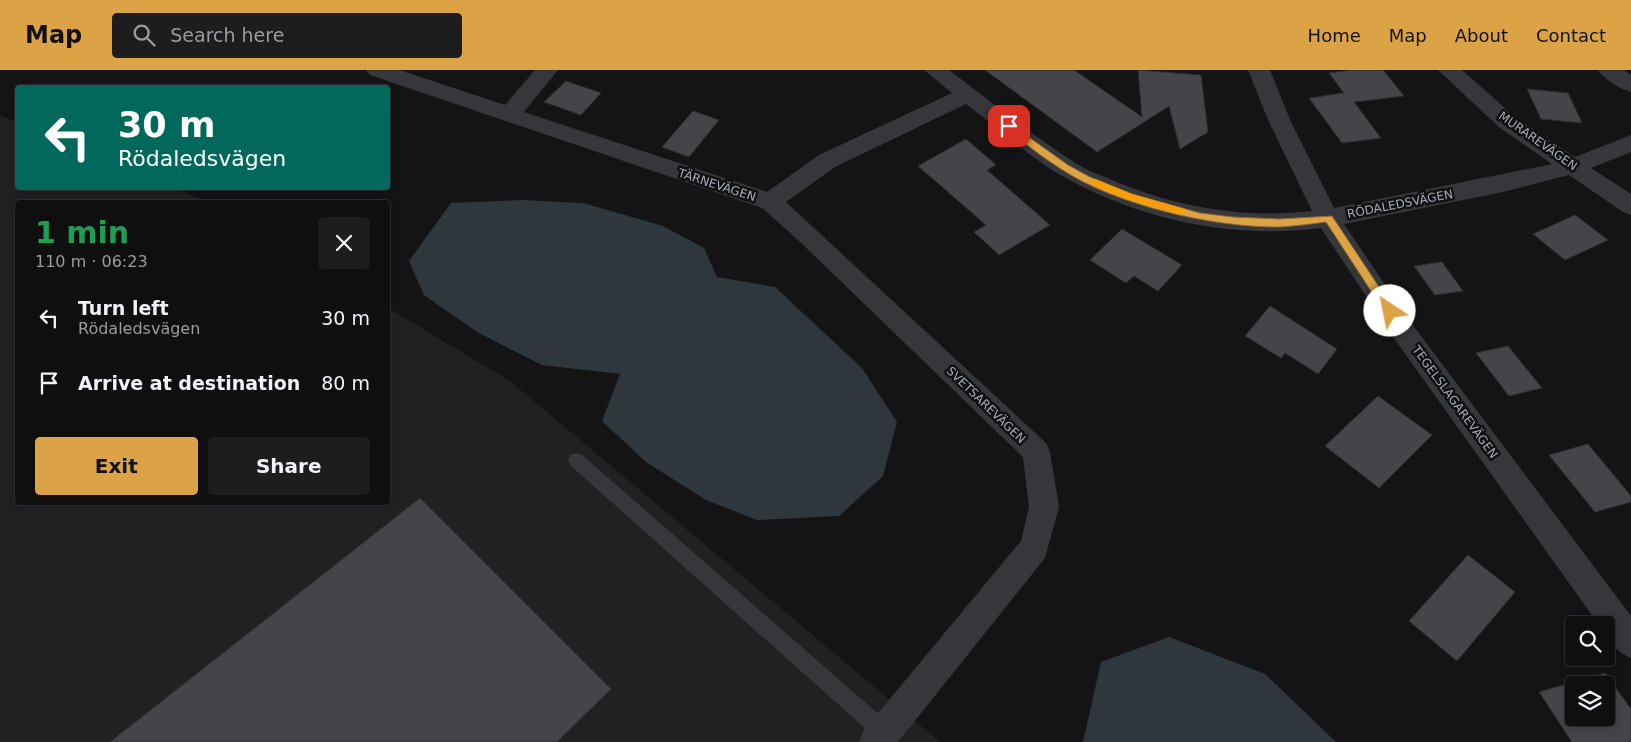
<!DOCTYPE html>
<html lang="en">
<head>
<meta charset="utf-8">
<style>
	:root { --surface:#0f0f10; --page:#1d1d1e; --text:#f1f3f6; --muted:#9b9c9f; --line:#2f2f30; --accent:#dca346 }
	body { margin:0; font-family:"DejaVu Sans",sans-serif; background:var(--page); color:var(--text); height:100vh; display:flex; flex-direction:column; font-size:19px; white-space:nowrap }
	* { box-sizing:border-box; margin:0 }
	p { font-size:16px; color:var(--muted) }
	.icon { flex:none; width:28px; height:28px; fill:none; stroke:currentColor; stroke-width:2; stroke-linecap:round; stroke-linejoin:round }
	.map { position:relative; flex:1; overflow:hidden }
	.panel { position:absolute; left:15px; top:130px; width:375px; height:305px; display:flex; flex-direction:column; background:var(--surface); border-radius:5px; box-shadow:0 2px 12px #0003,0 0 0 1px var(--line) }
	.panel>* { flex:none }
	.banner { position:absolute; left:15px; top:15px; width:375px; height:105px; border-radius:5px; box-shadow:0 2px 12px #0003,0 0 0 1px var(--line); background:#00695c; color:#fff; overflow:hidden }
	.buttons { position:absolute; left:1565px; top:546px; display:grid; gap:10px }
	.buttons a { display:grid; place-items:center; width:50px; height:50px; border-radius:5px; background:var(--surface); box-shadow:0 2px 12px #0003,0 0 0 1px var(--line); font-size:25px }
	.pin { position:absolute; display:grid; place-items:center; width:42px; height:42px; color:#fff; margin:-21px; border-radius:10px; box-shadow:0 2px 8px #0006 }
	.me { position:absolute; width:55px; margin:-28px; rotate:326deg; stroke-linejoin:round; filter:drop-shadow(0 0 4px #0008) }
	.turn { display:flex; align-items:center; gap:18px; height:105px; padding:0 20px; font-size:22px }
	.turn .icon { width:65px; height:65px; stroke-width:2.5 }
	.turn b { display:block; font-size:35px; line-height:42px }
	.round { display:grid; place-items:center; flex:none; width:52px; height:52px; border-radius:5px; background:var(--page) }
	.headline { display:flex; align-items:center; justify-content:space-between; height:85px; padding:0 20px }
	h1 { font-size:30px; font-weight:600; line-height:38px; color:#1e9e55 }
	.cta { display:flex; gap:10px; margin-top:auto; padding:10px 20px }
	.cta a { flex:1; height:58px; border-radius:5px; background:var(--accent); color:#111; font-size:20px; font-weight:600; line-height:58px; text-align:center }
	.cta a+a { background:var(--page); color:var(--text) }
	ul { padding:0; list-style:none }
	li { display:flex; align-items:center; gap:15px; height:65px; padding:0 20px }
	li div { flex:1 }
	li b { display:block; font-size:19px }
	li em { font-style:normal }
	header { display:flex; align-items:center; gap:30px; box-sizing:border-box; height:70px; padding:0 25px; background:var(--accent); color:#111 }
	header strong { font-size:24px }
	nav { display:flex; gap:28px; margin-inline-start:auto; font-size:18px }
	.search { width:350px; height:45px; background:var(--page); display:flex; align-items:center; gap:12px; box-sizing:border-box; padding:0 18px; border-radius:5px; color:var(--muted); font-size:19px }
	.map>svg:first-child { display:block }
</style>
</head>
<body>
<header>
<strong>Map</strong>
<div class="search"><svg class="icon" aria-label="search" viewBox="0 0 24 24"><circle cx="10" cy="10" r="6"/><path d="M15 15l6 6"/></svg>Search here</div>
<nav><a>Home</a><a>Map</a><a>About</a><a>Contact</a></nav>
</header>
<div class="map">
<svg width="1631" height="672" viewBox="0 0 1631 672">
	<rect width="100%" height="100%" fill="#141416"/>
	<path fill="#212123" d="M0 45 17 53 18 118H173L209 132H18V432H388V238L510 311 940 672H0Z"/>
	<path fill="#2f373d" d="M523 130 583 133 663 156 704 178 717 207 775 217 862 298 897 352 883 406 839 446 757 450 706 430 646 392 602 351 620 304 542 295 477 262 424 225 409 191 451 133Z
		M1169 567 1265 604 1336 672H1083L1101 592Z"/>
	<path fill="#444549" stroke="#2f2f32" fill-rule="evenodd" d="M985 0H1074L1142 47 1138 0 1201 5 1208 62 1180 79 1169 36 1097 82Z
		M1352 0H1383L1404 26 1354 32 1381 68 1342 73 1309 28 1344 23 1329 3Z
		M566 11 601 23 581 45 544 32Z
		M1527 19 1568 23 1582 53 1541 49Z
		M693 41 719 50 689 87 662 77Z
		M966 69 996 95 987 100 1050 155 999 185 974 162 986 155 918 96Z
		M1575 145 1608 170 1565 190 1533 164Z
		M1122 159 1182 195 1158 221 1134 206 1126 213 1090 190Z
		M1442 192 1463 221 1435 225 1414 196Z
		M1270 236 1337 279 1318 304 1285 283 1281 288 1245 266Z
		M1508 276 1542 318 1509 326 1476 283Z
		M1378 326 1432 365 1379 418 1325 376Z
		M1588 374 1631 426V432L1595 442 1549 385Z
		M420 428 611 619 557 672H110Z
		M1468 485 1515 522 1457 591 1409 551Z
		M1605 603 1631 639V672H1572L1539 622ZM1574 615H1606V648H1574Z"/>
	<g fill="none" stroke-linecap="round" stroke-linejoin="round">
		<path fill="#36373a" fill-rule="evenodd" d="M576 383 582 385 891 655 894 662 891 669 884 672 877 669 570 395 568 390 570 385Z"/>
		<path fill="#36373a" fill-rule="evenodd" d="M366 0H399L505 35 535 0H558L524 42 767 122 819 85 952 23 924 0H949C989 30 1029 63 1071 90 1083 99 1098 104 1112 110 1175 137 1244 149 1312 141L1269 52 1248 0H1270L1291 52 1334 138 1552 94 1500 58 1438 0H1462L1516 48 1575 87 1631 65V82L1591 98 1631 124V145L1623 142 1569 105 1503 122 1344 154 1409 250 1631 546V588C1617 582 1606 571 1606 555H1599L1391 264 1321 158C1232 170 1135 149 1057 103 1027 85 995 56 966 34L835 97 786 132 1046 373 1050 382 1059 437 1045 488 898 672H859L864 660 1021 471 1029 437 1023 387 798 170 762 138 370 5Z"/>
		<path fill="#36373a" fill-rule="evenodd" d="M1598 0H1624L1631 5V22C1620 19 1605 10 1598 0Z"/>
	</g>
	<path fill="#dca346" stroke="#8f6a2e" d="M1009 53 1068 95 1090 107 1132 124 1200 143 1233 147 1279 149 1332 146 1395 241 1394 244H1386L1326 152C1311 154 1295 156 1280 157 1215 158 1115 135 1061 99 1041 87 1024 72 1005 58V54Z"/>
	<path fill="#f59e0b" d="M1095 109 1132 124 1185 139 1186 141 1181 145 1126 129 1092 115 1090 113Z"/>
	<g text-anchor="middle" stroke-width="5" stroke-linejoin="round" paint-order="stroke">
		<g font-size="12" fill="#a8acb5" stroke="#0f1011">
			<text transform="translate(1538 71) rotate(35)" y="4">MURAREVÄGEN</text>
			<text transform="translate(717 115) rotate(18)" y="4">TÄRNEVÄGEN</text>
			<text transform="translate(1400 134) rotate(-11)" y="4">RÖDALEDSVÄGEN</text>
			<text transform="translate(1455 332) rotate(54)" y="4">TEGELSLAGAREVÄGEN</text>
			<text transform="translate(986 335) rotate(44)" y="4">SVETSAREVÄGEN</text>
		</g>
	</g>
</svg>
<div class="buttons">
<a><svg class="icon" aria-label="search" viewBox="0 0 24 24"><circle cx="10" cy="10" r="6"/><path d="M15 15l6 6"/></svg></a>
<a><svg class="icon" aria-label="layers" viewBox="0 0 24 24"><path d="M12 4l9 5-9 5-9-5zM3 14l9 5 9-5"/></svg></a>
</div>
<div class="pin" style="left:1009px;top:56px;background:#d93025"><svg class="icon" aria-label="arrive" viewBox="0 0 24 24"><path d="M6 21V4h12l-3 4 3 4H6"/></svg></div>
<svg class="me" style="left:1390px;top:241px" viewBox="-20 -20 40 40"><circle r="19" fill="#fff"/><path d="M0-13L10 11 0 6-10 11z" fill="#dca346"/></svg>
<div class="banner">
<div class="turn"><svg class="icon" aria-label="left" viewBox="0 0 24 24"><path d="M17 20v-9H6M10 6l-5 5 5 5"/></svg><div><b>30 m</b>Rödaledsvägen</div></div>
</div>
<section class="panel">
<div class="headline"><div><h1>1 min</h1><p>110 m · 06:23</p></div><a class="round"><svg class="icon" aria-label="close" viewBox="0 0 24 24"><path d="M6 6l12 12M18 6L6 18"/></svg></a></div>
<ul>
<li><svg class="icon" aria-label="left" viewBox="0 0 24 24"><path d="M17 20v-9H6M10 6l-5 5 5 5"/></svg><div><b>Turn left</b><p>Rödaledsvägen</p></div><em>30 m</em></li>
<li><svg class="icon" aria-label="arrive" viewBox="0 0 24 24"><path d="M6 21V4h12l-3 4 3 4H6"/></svg><div><b>Arrive at destination</b></div><em>80 m</em></li>
</ul>
<div class="cta"><a>Exit</a><a>Share</a></div>
</section>
</div>
</body>
</html>
